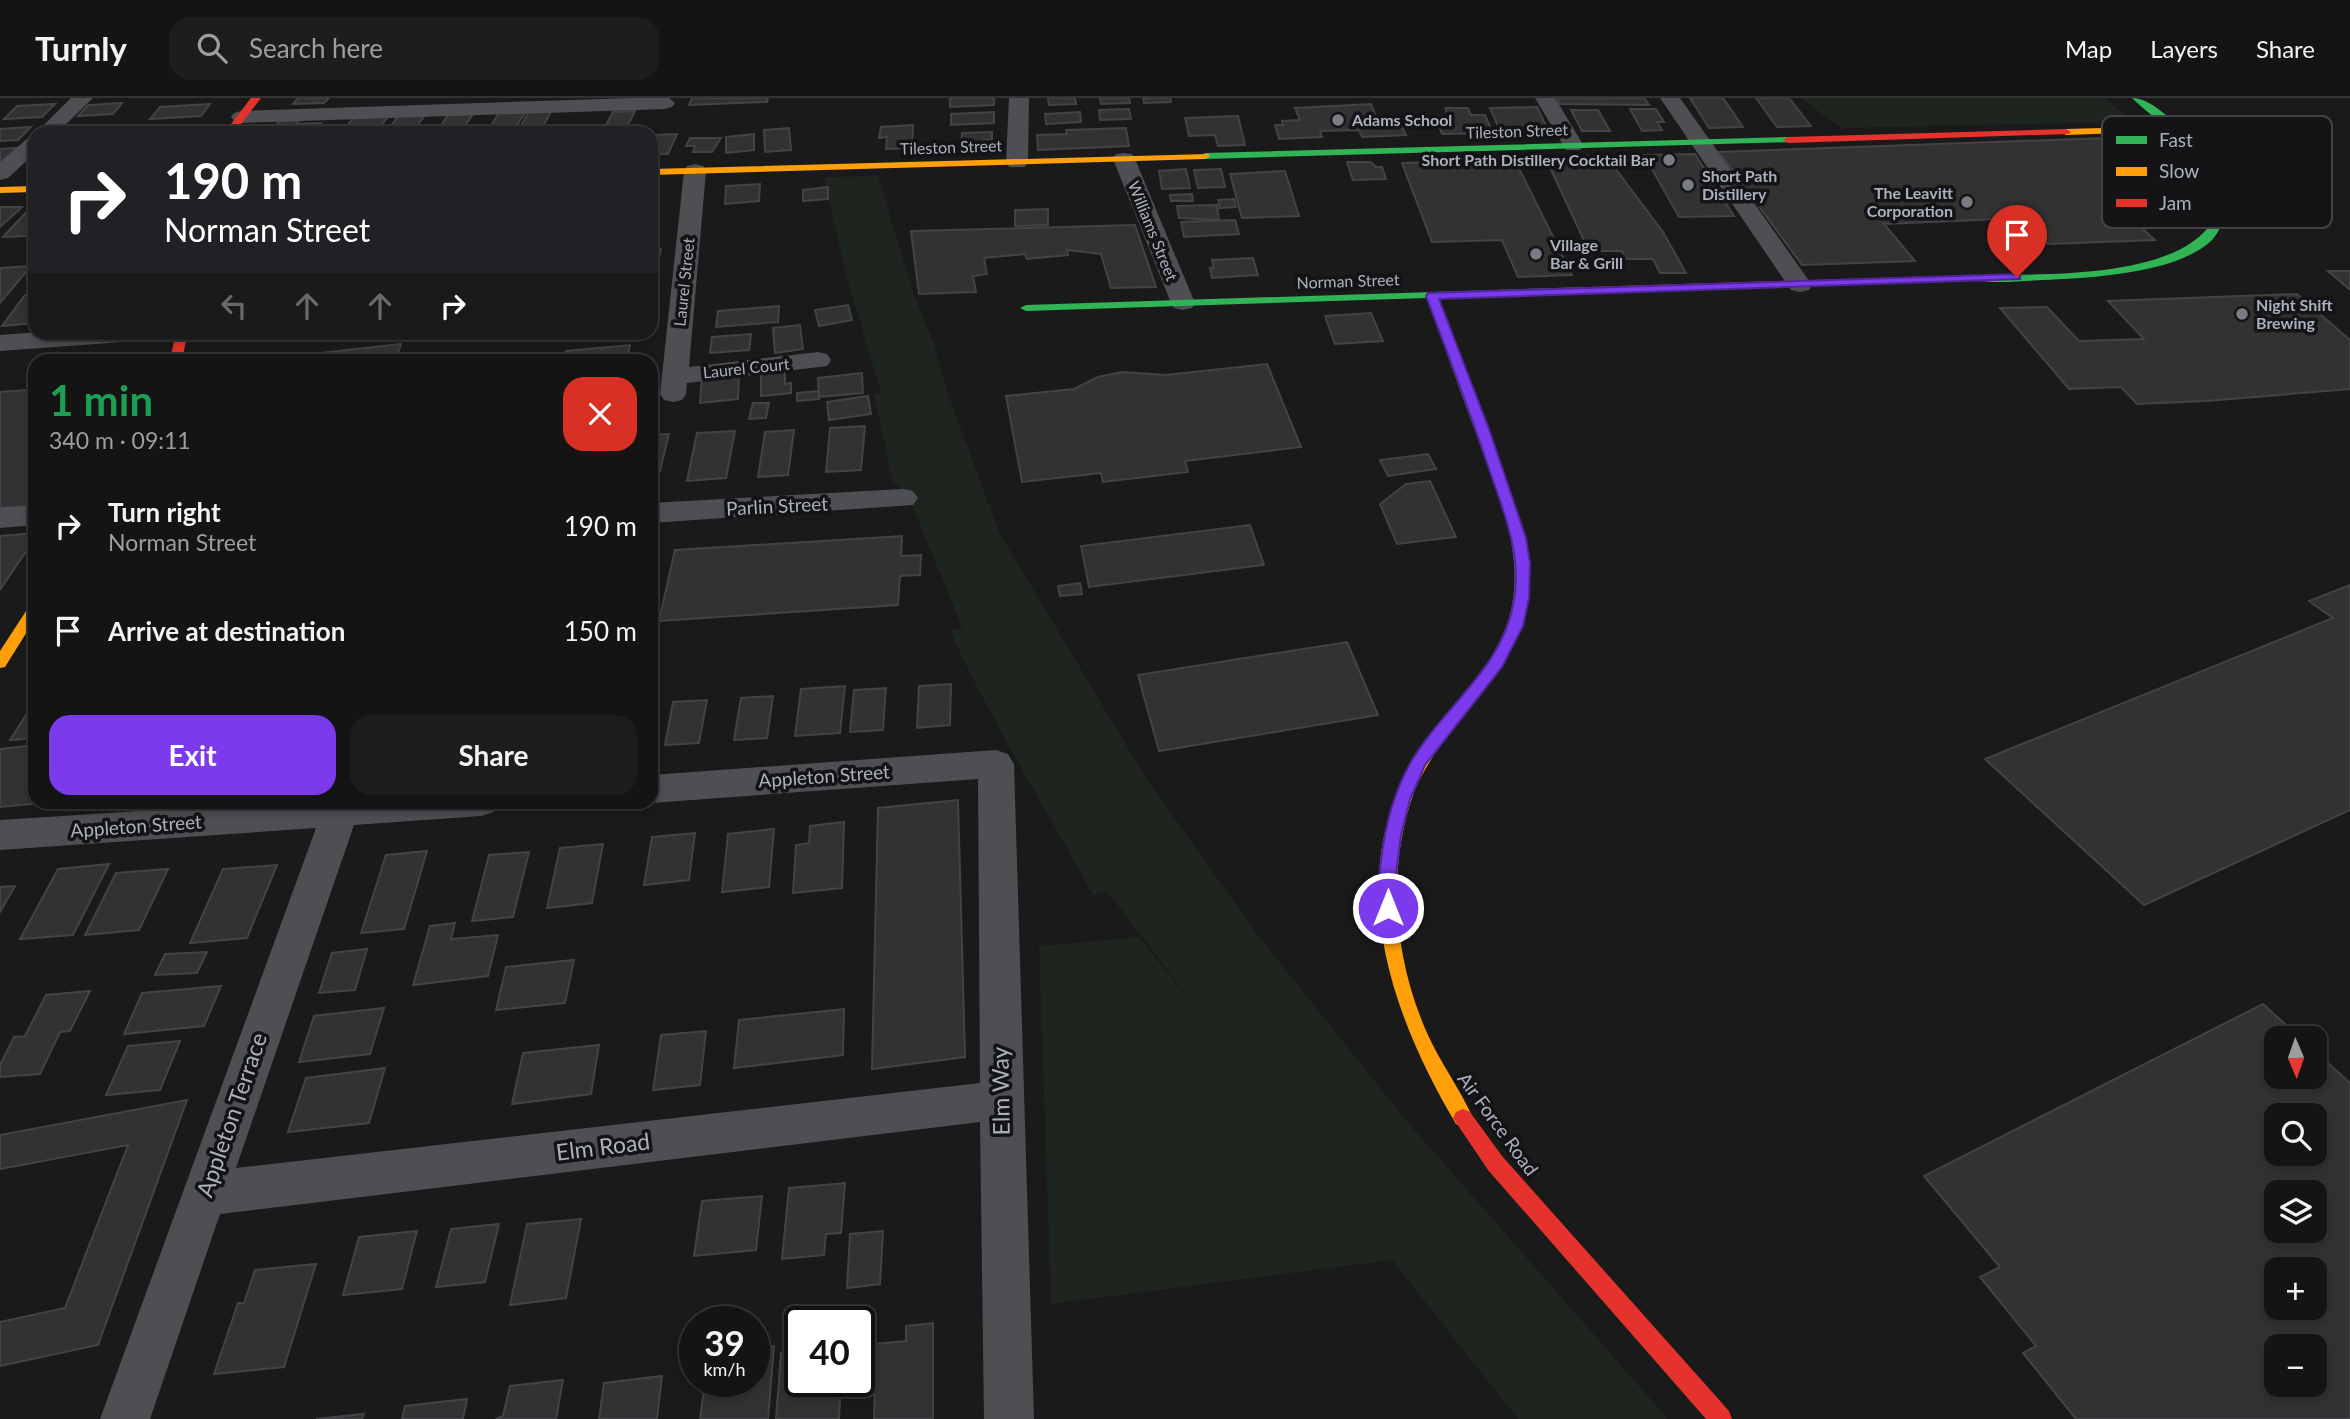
<!DOCTYPE html>
<html lang="en">
<head>
<meta charset="utf-8">
<style>
	:root { --surface:#141414; --page:#1d1d1d; --text:#f1f3f6; --muted:#9d9ea0; --line:#333334; --accent:#7c3aed }
	body { margin:0; font-family:Lato,sans-serif; background:var(--page); color:var(--text); height:100vh; display:flex; flex-direction:column; font-size:26px; white-space:nowrap }
	* { box-sizing:border-box; margin:0 }
	p { font-size:23px; color:var(--muted) }
	.icon { flex:none; width:38px; height:38px; fill:none; stroke:currentColor; stroke-width:2; stroke-linecap:round; stroke-linejoin:round }
	.map { position:relative; flex:1; overflow:hidden }
	.details { position:absolute; left:28px; top:256px; width:630px; height:455px; display:flex; flex-direction:column; background:var(--surface); border-radius:21px; box-shadow:0 4px 10px #0003,0 0 0 2px var(--line) }
	.details>* { flex:none }
	.hud { position:absolute; left:28px; top:28px; width:630px; height:214px; border-radius:21px; box-shadow:0 4px 10px #0003,0 0 0 2px var(--line); background:#202124; color:#fff; overflow:hidden }
	.needle { width:46px; rotate:178deg }
	.buttons { position:absolute; left:2264px; top:928px; display:grid; gap:14px }
	.buttons a { display:grid; place-items:center; width:63px; height:63px; border-radius:14px; background:var(--surface); box-shadow:0 4px 10px #0003,0 0 0 2px var(--line); font-size:35px }
	.speed { position:absolute; left:679px; top:1208px; display:flex; gap:14px; font-size:35px; font-weight:700; text-align:center }
	.speed>* { display:grid; place-content:center; width:91px; height:91px; border-radius:50%; background:var(--surface); box-shadow:0 4px 10px #0003,0 0 0 2px var(--line); line-height:1 }
	.speed small { font-size:18px; font-weight:400 }
	.speed .limit { border:4px solid #111; border-radius:10px; background:#fff; color:#111 }
	.pin { position:absolute; display:grid; place-items:center; width:60px; height:60px; color:#fff; margin:-72px -30px; border-radius:50% 50% 50% 0; rotate:-45deg; box-shadow:0 0 7px #0007 }
	.pin .icon { rotate:45deg }
	.me { position:absolute; width:77px; margin:-38px; rotate:0deg; stroke-linejoin:round; filter:drop-shadow(0 0 5px #0008) }
	.turn { display:flex; align-items:center; gap:24px; height:147px; padding:0 21px; font-size:32px }
	.turn .icon { width:91px; height:91px; stroke-width:2.5 }
	.turn b { display:block; font-size:49px; line-height:60px }
	.lanes { display:flex; align-items:center; height:66px; padding:0 21px; background:#0003; justify-content:center; gap:35px; direction:ltr }
	.lanes .off { opacity:.35 }
	.round { display:grid; place-items:center; flex:none; width:74px; height:74px; border-radius:21px; background:var(--page) }
	.overview { display:flex; align-items:center; justify-content:space-between; height:119px; padding:0 21px }
	h1 { font-size:42px; font-weight:700; line-height:52px; color:#1e9e55 }
	.primary-button { display:flex; gap:14px; margin-top:auto; padding:14px 21px }
	.primary-button a { flex:1; height:80px; border-radius:21px; background:var(--accent); color:#fff; font-size:28px; font-weight:700; line-height:80px; text-align:center }
	.primary-button a+a { background:var(--page); color:var(--text) }
	ul { padding:0; list-style:none }
	li { display:flex; align-items:center; gap:21px; height:105px; padding:0 21px }
	li div { flex:1 }
	li b { display:block; font-size:26px }
	li em { font-style:normal }
	header { display:flex; align-items:center; gap:42px; box-sizing:border-box; height:98px; padding:0 35px; background:var(--surface); border-bottom:2px solid var(--line) }
	header strong { font-size:33px }
	nav { display:flex; gap:38px; margin-inline-start:auto; font-size:24px }
	.search { width:490px; height:63px; background:var(--page); display:flex; align-items:center; gap:18px; box-sizing:border-box; padding:0 24px; border-radius:21px; color:var(--muted); font-size:26px }
	.map>svg:first-child { display:block }
</style>
</head>
<body>
<header>
<strong>Turnly</strong>
<div class="search"><svg class="icon" aria-label="search" viewBox="0 0 24 24"><circle cx="10" cy="10" r="6"/><path d="M15 15l6 6"/></svg>Search here</div>
<nav><a>Map</a><a>Layers</a><a>Share</a></nav>
</header>
<div class="map">
<svg width="2350" height="1321" viewBox="0 0 2350 1321">
	<rect width="100%" height="100%" fill="#1a1a1a"/>
	<path fill="#1d251e" d="M1800 0H2106L2125 17V21L2121 24 1842 30Z
		M878 78 914 197 933 243 948 296 1000 436 1146 680 1257 836 1404 1020 1668 1321H1518L1392 1162 1051 1206 1039 848 1139 839 1202 918 1107 793 1093 797C1045 709 992 625 950 533L962 529 912 407 892 381 874 296 881 295 845 173 824 79Z"/>
	<path fill="#323232" stroke="#424346" stroke-width="2" fill-rule="evenodd" d="M298 0H329L324 5 293 6Z
		M692 0H768L767 4 689 7Z
		M950 0H994V7L950 9Z
		M1048 0H1075L1076 6 1049 7Z
		M1100 0H1129L1130 5 1101 6Z
		M1143 0H1170L1171 4 1144 5Z
		M1557 0H1644L1649 7 1560 6Z
		M1690 0H1723L1743 29 1709 30Z
		M1756 0H1789L1811 28 1777 29Z
		M122 5 113 16 78 18 88 7Z
		M55 6 42 19 4 21 17 8Z
		M210 6 201 18 150 21 160 9Z
		M1371 6 1377 21 1398 20 1406 37 1362 39 1359 32 1320 33 1322 39 1279 41 1275 27H1283L1282 23 1300 22 1295 10Z
		M1537 9 1549 34 1501 35 1490 10Z
		M1445 10H1468L1471 17H1485L1493 35 1442 36 1435 18H1448Z
		M1129 11 1131 21 1100 22 1099 12Z
		M1630 11H1656L1664 24H1657L1662 32 1642 33Z
		M1571 12H1598L1610 33H1582Z
		M635 13 628 27H606L613 14Z
		M529 14H551L540 33 517 34Z
		M994 14V25L951 27V16Z
		M1080 14 1081 24 1046 26 1045 16Z
		M499 15H525L512 34H487Z
		M473 16 460 35H429L435 27H441L448 17Z
		M389 17 376 35H341L355 18Z
		M399 17H425L414 32H388Z
		M1238 18 1245 47 1218 48 1215 37 1189 38 1185 20Z
		M299 22 297 26 321 25 314 35H272L279 23Z
		M913 27 912 50 886 51 887 39 879 40 881 29Z
		M107 28 100 35H58L64 29Z
		M31 29 18 42 0 43V31Z
		M789 30 791 52 765 54 764 32Z
		M1126 30 1129 48 1038 52 1037 37 1067 36 1066 32Z
		M992 34V41L984 42V50L961 51 962 35Z
		M677 36 668 56H651V44L654 37Z
		M754 36V52L726 55V39Z
		M2133 39 2197 93 2167 94 2190 113 2126 116 2155 142 2048 146 2022 120 1884 126 1915 163 1802 167 1719 54Z
		M690 40H721L712 54H693L695 48H686Z
		M17 50 0 67V51Z
		M1695 56 1734 118 1679 119 1644 57Z
		M1606 58 1663 134 1686 175H1660L1653 161H1626L1622 153H1589L1545 59Z
		M1515 62 1572 177 1518 179 1502 142 1432 144 1402 65Z
		M1347 64H1371L1376 69H1382L1386 81 1353 82Z
		M1186 71 1190 90 1162 91 1159 73Z
		M1221 71 1225 89 1198 90 1194 72Z
		M1285 73 1299 118 1242 120 1230 76Z
		M760 86 759 103 725 106 726 88Z
		M828 89V101L803 103V92Z
		M1192 96 1193 103H1171L1170 97Z
		M1234 101 1236 109 1220 110 1218 102Z
		M35 105V131L25 138 3 139Z
		M1217 107 1219 122 1179 120 1177 108Z
		M0 109H22L0 129Z
		M1048 111V127L1015 128V112Z
		M1235 122 1239 136 1184 139 1181 124Z
		M1135 127 1156 189 1111 190 1101 156 1067 152 1068 157 1027 161 1025 156 984 160 987 176 973 178 976 194 919 196 911 133Z
		M661 151 658 166 651 167V152Z
		M1253 160 1258 177 1212 180 1210 170H1214L1212 162Z
		M31 168 0 205V170Z
		M2328 173H2350V192Z
		M35 196V225L2 228 25 197Z
		M2297 196 2350 242V291L2206 303 2137 306 2121 289 2069 291 2000 210 2047 209 2079 243 2144 241 2108 203Z
		M848 207 852 222 819 228 815 212Z
		M779 208 778 224 716 229 718 213Z
		M1371 215 1383 243 1335 246 1325 218Z
		M800 227 803 251 775 255 773 230Z
		M589 234H623L622 239 587 242Z
		M751 236 749 252 710 255 712 239Z
		M401 246 396 262H259Z
		M630 247 627 262H563L566 253Z
		M1267 266 1301 349 1185 363 1188 374 1103 384 1101 375 1022 384 1006 298 1074 291 1098 279 1122 274 1165 277Z
		M785 271V286L791 285V295L761 298V273Z
		M862 275 863 295 819 299 818 280Z
		M739 276 738 301 700 305 702 279Z
		M35 283V408L0 410V294L28 292Z
		M819 293V301L797 303V295Z
		M868 298 871 316 829 322 827 304Z
		M753 305H769L766 320 749 321Z
		M865 328 861 372 826 374 830 330Z
		M794 332 788 377 758 379 765 334Z
		M735 333 726 380 687 383 697 335Z
		M669 336 657 385H651V337Z
		M1428 356 1436 371 1388 378 1380 362Z
		M1430 383 1456 439 1397 446 1380 406 1406 386Z
		M1250 427 1264 467 1089 489 1081 448Z
		M35 435V440L0 492V438Z
		M902 438 901 458 921 457 920 477 900 478 898 507 659 523 675 452Z
		M1080 485 1082 496 1060 498 1058 488Z
		M2350 487V712L2144 807 1985 661 2333 520 2309 503Z
		M1347 544 1378 617 1159 653 1138 577Z
		M951 586 950 627 917 630 919 588Z
		M845 588 840 635 795 638 801 591Z
		M886 590 883 632 850 634 854 592Z
		M773 598 767 640 734 642 741 600Z
		M707 602 699 645 665 647 673 604Z
		M35 603V640L10 642Z
		M35 647V704H53L0 709V651Z
		M958 702 965 959 872 971 878 710Z
		M844 724 842 790 793 795 796 747 809 745 810 728Z
		M774 731 769 789 722 794 728 736Z
		M695 735 689 782 644 787 652 739Z
		M603 746 592 805 547 810 560 750Z
		M427 753 404 831 361 835 386 757Z
		M529 754 513 819 472 823 489 757Z
		M109 766 73 837 20 841 58 771Z
		M277 767 247 840 190 845 223 771Z
		M168 771 139 832 85 837 116 775Z
		M15 788 0 814V789Z
		M455 825 451 841 498 837 488 878 413 887 430 828Z
		M367 851 355 892 319 895 332 855Z
		M207 854 197 875 155 877 165 856Z
		M574 862 565 905 496 912 506 869Z
		M221 888 204 928 124 936 142 895Z
		M90 893 70 933 60 934 40 976 0 979V967L14 939 25 938 46 897Z
		M2263 906 2300 940H2277V978H2315V953L2350 985V1321H2076L2023 1255 2036 1248 1980 1179 2000 1169 1924 1078ZM2277 1017H2315V1055H2277ZM2277 1094H2315V1132H2277ZM2277 1171H2315V1209H2277ZM2277 1248H2315V1286H2277Z
		M384 910 370 956 299 964 314 918Z
		M844 911 843 957 734 970 739 922Z
		M706 933 700 987 653 992 661 937Z
		M180 943 160 992 106 997 128 948Z
		M599 947 591 996 512 1006 523 955Z
		M385 970 369 1025 288 1034 306 980Z
		M187 1002 98 1247 0 1268V1224L65 1210 128 1047 0 1071V1037Z
		M845 1085 841 1135 826 1136 824 1157 782 1161 789 1090Z
		M762 1098 756 1152 694 1158 702 1103Z
		M581 1121 566 1200 510 1207 527 1126Z
		M499 1126 485 1184 436 1189 451 1131Z
		M417 1133 402 1191 343 1197 359 1139Z
		M883 1133 880 1186 847 1190 850 1136Z
		M316 1166 284 1269 214 1276 238 1205H244L255 1172Z
		M933 1225V1321H874L876 1246 906 1243V1228Z
		M774 1248 768 1321H700L705 1283H754V1250Z
		M800 1253V1283H841L839 1321H776L781 1255Z
		M662 1278 657 1321H599L604 1285Z
		M563 1282 556 1321H496L503 1318 510 1288Z
		M467 1301 463 1321H402L405 1308Z
		M364 1316 362 1321H316Z"/>
	<g fill="none" stroke-linecap="round" stroke-linejoin="round">
		<path fill="#4d4f53" fill-rule="evenodd" d="M71 0H93L57 35 35 36Z
			M632 0H669L675 5 672 9 665 11 241 25 234 23 231 19 234 15 241 13Z
			M1009 0H1029L1028 64 1025 69H1009L1006 64Z
			M1535 0H1555L1584 48 1580 52H1566Z
			M1660 0H1680L1812 187 1809 192 1800 194 1791 192Z
			M35 38V55L8 80 0 82V64L28 40Z
			M1124 55 1132 56 1135 61 1195 205 1192 210 1183 212 1174 210 1171 205 1113 61 1116 56Z
			M695 66 703 68 706 73 689 269 818 254 827 256 831 262 827 268 687 285 686 296 682 302 673 304 664 302 660 296 684 73 687 68Z
			M39 234H162L159 239 150 242 0 253V237Z
			M903 391 913 393 918 400 913 407 651 425V405Z
			M35 407V427L0 430V410Z
			M996 652 1008 656 1014 666 1034 1321H984L980 1024 220 1116 150 1321H100L316 730 0 752V722L278 704H499L494 714 481 718 354 727 236 1070 980 985 978 681 651 705 647 704H651V677Z"/>
		<path fill="#30b455" fill-rule="evenodd" d="M2132 0C2151 0 2171 22 2185 34 2208 54 2244 91 2223 124 2220 130 2216 138 2212 142 2177 176 2089 180 2043 182 2021 183 1995 186 1973 182L1972 180 1977 177C2041 176 2176 182 2213 123 2223 109 2219 87 2210 73 2191 42 2157 25 2132 0Z
			M1788 39 1793 42 1791 44 1205 61 1200 58 1205 55Z
			M1586 189 1590 190V194L1438 200C1454 242 1469 284 1484 326 1506 385 1544 458 1523 522 1506 571 1469 611 1438 651L1432 653 1424 647 1426 643C1456 605 1495 567 1509 520 1528 457 1495 389 1474 330 1458 287 1443 244 1427 200L1026 213 1020 210 1026 207Z"/>
		<path fill="#ff9f0a" fill-rule="evenodd" d="M2175 28 2178 29V33L2066 37 2061 34 2066 31Z
			M1208 56 1210 58 1205 61 651 77V71Z
			M35 88V94L0 95V89Z
			M35 505V521L5 569 0 570V553L30 507Z
			M1432 641 1440 647C1431 662 1420 678 1414 694 1386 772 1394 860 1427 935 1440 964 1460 991 1473 1020L1470 1026 1463 1029 1456 1026C1398 928 1349 802 1400 690 1407 673 1418 658 1426 643Z"/>
		<path fill="#e5322d" fill-rule="evenodd" d="M251 0H261L234 35H224Z
			M2066 31 2071 34 2069 36 1788 45 1783 42 1788 39Z
			M1977 177 1982 180 1981 182 1586 195 1580 192 1586 189Z
			M176 234H188L182 262H170Z
			M1463 1011 1470 1014 1502 1058 1729 1313 1732 1321H1706L1488 1072 1453 1020 1456 1014Z"/>
	</g>
	<path fill="#7c3aed" stroke="#51269a" stroke-width="2" d="M2017 176 2020 177V181L1439 201 1489 331 1526 440 1530 465 1529 500 1523 528 1502 569 1425 667 1410 701 1401 737 1395 784 1396 810 1394 815 1388 817 1382 815C1374 800 1379 779 1381 763 1385 728 1394 693 1412 662 1445 607 1504 569 1514 502 1522 455 1503 412 1488 368 1469 311 1447 254 1426 198L1428 195Z"/>
	<g fill="#787c83" stroke="#141416" stroke-width="2.5">
		<circle cx="1338" cy="22" r="7"/>
		<circle cx="1669" cy="62" r="7"/>
		<circle cx="1688" cy="87" r="7"/>
		<circle cx="1967" cy="104" r="7"/>
		<circle cx="1536" cy="156" r="7"/>
		<circle cx="2242" cy="216" r="7"/>
	</g>
	<g text-anchor="middle" stroke-width="7" stroke-linejoin="round" paint-order="stroke">
		<g font-size="16" font-weight="bold" fill="#aab0bc" stroke="#141416" text-anchor="start">
			<text x="1352" y="28">Adams School</text>
			<text x="1655" y="68" text-anchor="end">Short Path Distillery Cocktail Bar</text>
			<text x="1702" y="84">Short Path<tspan x="1702" dy="18">Distillery</tspan></text>
			<text x="1953" y="101" text-anchor="end">The Leavitt<tspan x="1953" dy="18">Corporation</tspan></text>
			<text x="1550" y="153">Village<tspan x="1550" dy="18">Bar &amp; Grill</tspan></text>
			<text x="2256" y="213">Night Shift<tspan x="2256" dy="18">Brewing</tspan></text>
		</g>
		<g font-size="16" fill="#aab0bc" stroke="#141416">
			<text transform="translate(1517 33) rotate(-2)" y="6">Tileston Street</text>
			<text transform="translate(951 49) rotate(-2)" y="6">Tileston Street</text>
			<text transform="translate(1153 133) rotate(68)" y="6">Williams Street</text>
			<text transform="translate(1348 183) rotate(-2)" y="6">Norman Street</text>
			<text transform="translate(684 184) rotate(-84)" y="6">Laurel Street</text>
			<text transform="translate(746 270) rotate(-6)" y="6">Laurel Court</text>
		</g>
		<g font-size="19" fill="#aab0bc" stroke="#141416">
			<text transform="translate(777 408) rotate(-3)" y="7">Parlin Street</text>
			<text transform="translate(824 678) rotate(-4)" y="7">Appleton Street</text>
			<text transform="translate(136 728) rotate(-4)" y="7">Appleton Street</text>
			<text transform="translate(1498 1026) rotate(54)" y="7">Air Force Road</text>
		</g>
		<g font-size="23" fill="#aab0bc" stroke="#141416">
			<text transform="translate(1001 993) rotate(-91)" y="8">Elm Way</text>
			<text transform="translate(232 1017) rotate(-71)" y="8">Appleton Terrace</text>
			<text transform="translate(603 1049) rotate(-7)" y="8">Elm Road</text>
		</g>
	</g>
	<rect x="2102" y="18" width="230" height="112" rx="10" fill="#141416" stroke="#414348" stroke-width="2"/>
	<rect x="2116" y="38" width="31" height="8" fill="#30b455"/>
	<rect x="2116" y="69" width="31" height="9" fill="#ff9f0a"/>
	<rect x="2116" y="101" width="31" height="8" fill="#e5322d"/>
	<g font-size="19" fill="#aab0bc">
		<text x="2159" y="49">Fast</text>
		<text x="2159" y="80">Slow</text>
		<text x="2159" y="112">Jam</text>
	</g>
</svg>
<div class="buttons">
<a><svg class="needle" viewBox="-14 -14 28 28"><path d="M0-13l5 13h-10z" fill="#e53935"/><path d="M0 13l5-13h-10z" fill="#9d9ea0"/></svg></a>
<a><svg class="icon" aria-label="search" viewBox="0 0 24 24"><circle cx="10" cy="10" r="6"/><path d="M15 15l6 6"/></svg></a>
<a><svg class="icon" aria-label="layers" viewBox="0 0 24 24"><path d="M12 4l9 5-9 5-9-5zM3 14l9 5 9-5"/></svg></a>
<a>+</a>
<a>−</a>
</div>
<div class="speed"><div>39<small>km/h</small></div><div class="limit">40</div></div>
<div class="pin" style="left:2017px;top:179px;background:#d93025"><svg class="icon" aria-label="arrive" viewBox="0 0 24 24"><path d="M6 21V4h12l-3 4 3 4H6"/></svg></div>
<svg class="me" style="left:1388px;top:810px" viewBox="-20 -20 40 40"><circle r="17" fill="#7c3aed" stroke="#fff" stroke-width="3"/><path d="M0-11L8 9 0 5-8 9z" fill="#fff"/></svg>
<div class="hud">
<div class="turn"><svg class="icon" aria-label="right" viewBox="0 0 24 24"><path d="M7 20v-9h11M14 6l5 5-5 5"/></svg><div><b>190 m</b>Norman Street</div></div>
<div class="lanes"><svg class="icon off" aria-label="left" viewBox="0 0 24 24"><path d="M17 20v-9H6M10 6l-5 5 5 5"/></svg><svg class="icon off" aria-label="ahead" viewBox="0 0 24 24"><path d="M12 20V5M6 11l6-6 6 6"/></svg><svg class="icon off" aria-label="ahead" viewBox="0 0 24 24"><path d="M12 20V5M6 11l6-6 6 6"/></svg><svg class="icon" aria-label="right" viewBox="0 0 24 24"><path d="M7 20v-9h11M14 6l5 5-5 5"/></svg></div>
</div>
<section class="details">
<div class="overview"><div><h1>1 min</h1><p>340 m · 09:11</p></div><a class="round" style="background:#d93025;color:#fff"><svg class="icon" aria-label="close" viewBox="0 0 24 24"><path d="M6 6l12 12M18 6L6 18"/></svg></a></div>
<ul>
<li><svg class="icon" aria-label="right" viewBox="0 0 24 24"><path d="M7 20v-9h11M14 6l5 5-5 5"/></svg><div><b>Turn right</b><p>Norman Street</p></div><em>190 m</em></li>
<li><svg class="icon" aria-label="arrive" viewBox="0 0 24 24"><path d="M6 21V4h12l-3 4 3 4H6"/></svg><div><b>Arrive at destination</b></div><em>150 m</em></li>
</ul>
<div class="primary-button"><a>Exit</a><a>Share</a></div>
</section>
</div>
</body>
</html>
